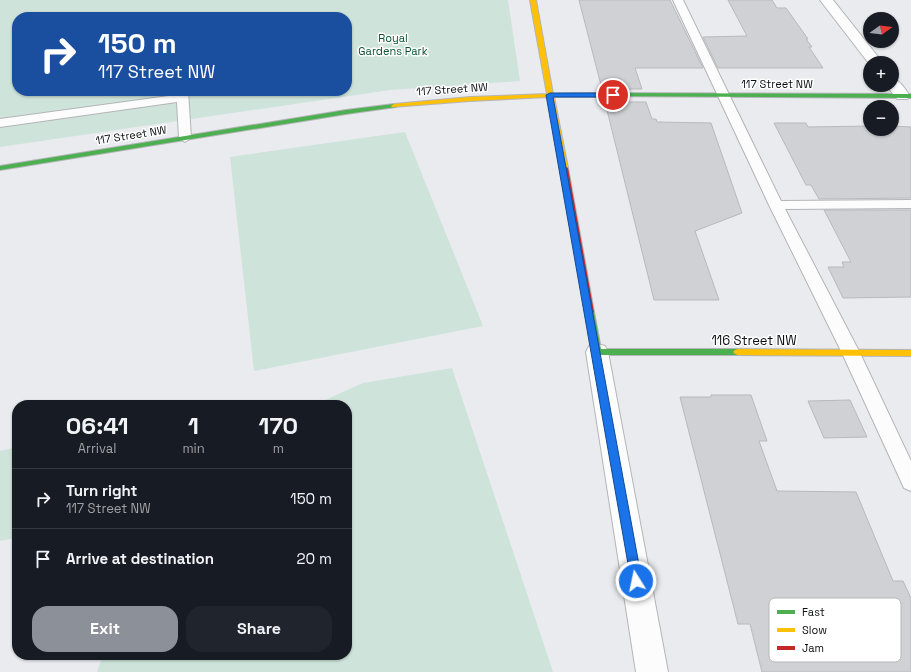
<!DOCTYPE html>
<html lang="en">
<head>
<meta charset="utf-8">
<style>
	:root { --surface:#171b24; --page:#20242c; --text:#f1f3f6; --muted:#9ea1a6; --line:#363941; --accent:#8c9099 }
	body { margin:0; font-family:"Space Grotesk",sans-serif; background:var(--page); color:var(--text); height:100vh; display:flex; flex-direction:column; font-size:15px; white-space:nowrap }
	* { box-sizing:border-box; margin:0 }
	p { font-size:13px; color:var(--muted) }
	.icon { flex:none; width:22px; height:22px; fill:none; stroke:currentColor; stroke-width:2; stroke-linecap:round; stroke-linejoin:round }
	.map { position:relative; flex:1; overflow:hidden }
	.panel { position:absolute; left:12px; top:400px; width:340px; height:260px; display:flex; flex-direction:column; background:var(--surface); border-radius:16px; box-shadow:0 1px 3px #0004 }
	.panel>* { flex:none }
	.top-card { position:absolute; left:12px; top:12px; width:340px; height:84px; border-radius:16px; box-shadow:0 1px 3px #0004; background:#1a4fa0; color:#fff; overflow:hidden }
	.needle { width:26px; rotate:75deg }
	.fabs { position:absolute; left:863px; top:12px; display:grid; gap:8px }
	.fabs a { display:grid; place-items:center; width:36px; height:36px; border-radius:50%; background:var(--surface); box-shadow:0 1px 3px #0004; font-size:20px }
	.pin { position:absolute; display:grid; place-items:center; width:34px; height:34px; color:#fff; margin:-17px; border:2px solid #fff; border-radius:50%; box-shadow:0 1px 4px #0007 }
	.me { position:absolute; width:44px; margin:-22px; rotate:350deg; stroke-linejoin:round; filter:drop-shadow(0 0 3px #0008) }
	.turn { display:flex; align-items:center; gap:14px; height:84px; padding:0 20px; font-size:18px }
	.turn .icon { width:52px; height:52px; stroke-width:2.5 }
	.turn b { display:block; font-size:28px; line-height:34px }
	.eta { display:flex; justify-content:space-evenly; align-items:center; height:68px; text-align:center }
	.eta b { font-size:24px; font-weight:700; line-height:28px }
	.primary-button { display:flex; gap:8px; margin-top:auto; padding:8px 20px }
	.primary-button a { flex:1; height:46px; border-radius:16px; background:var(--accent); color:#fff; font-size:16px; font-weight:700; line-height:46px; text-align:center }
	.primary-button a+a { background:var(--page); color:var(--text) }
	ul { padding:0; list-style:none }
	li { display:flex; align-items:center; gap:12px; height:60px; padding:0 20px; border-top:1px solid var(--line) }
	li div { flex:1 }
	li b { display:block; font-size:15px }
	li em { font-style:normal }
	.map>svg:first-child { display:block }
</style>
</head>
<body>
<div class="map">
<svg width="911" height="672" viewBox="0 0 911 672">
	<rect width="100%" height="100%" fill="#e9ebef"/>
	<path fill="#cee3da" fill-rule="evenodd" d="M0 0H508L520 81 390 90 0 147ZM17 17H347V91H17Z
		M405 132 483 326 254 371 230 157Z
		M452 368 553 672H97L103 655H347V405H314L363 383Z
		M17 447V524L15 538 0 541V451Z"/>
	<path fill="#cfd1d4" stroke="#b8b9bc" d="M579 0H670L703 68H635L642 89H602Z
		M728 0H772L777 8H786L808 39H806L812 47H809L823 68H718L703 37 747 36Z
		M605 102H646L652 119H656L657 122 711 123 742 213 695 231 719 300H654Z
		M774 123H806L808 127 870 126V129H892V126L911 127V198L819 199 811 185H806Z
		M824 210H911V297L843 298 828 267H844L842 262H851Z
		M711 395H751L767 441H759L777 491 856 492 893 581H903L911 598V672H762L750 624H738L680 397H711Z
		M850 400 867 437 824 438 808 401Z"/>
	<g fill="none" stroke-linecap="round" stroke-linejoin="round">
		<defs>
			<path id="lane" d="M673 0H683L781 201 911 200V208L785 209 860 353 911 461V491L904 488 842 353 769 205Z
				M176 91H188L191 138 185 142 179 138 177 102 0 127V119L176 95Z"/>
			<path id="street" d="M820 0H833L883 63H870V65Z
				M892 78C900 80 905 89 910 96L907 99H897L887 86 886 85H892Z
				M597 344 605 346 608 352 668 672H636L586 352 589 346Z"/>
			<path id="fast" d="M597 93 911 94V98L595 96 594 95Z
				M394 104 397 106 396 107 346 114 0 170V166L346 110Z
				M590 309 594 312 601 349H738L741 350 743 352 741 354 738 355H597L594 354 592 352 586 312Z"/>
			<path id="slow" d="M530 0H536L553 94 597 93 600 95 597 97H554L568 168 567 170H564L560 168 548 97 470 101 392 107 391 106 394 104 470 97 547 94Z
				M738 349 911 350V356L738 355 735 354 733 352 735 350Z"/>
			<path id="jam" d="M561 166H564L568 168 594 312 590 315 586 312 560 168Z"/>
		</defs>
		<use href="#lane" stroke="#b3b5b7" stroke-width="2"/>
		<use href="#street" stroke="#b3b5b7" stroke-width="2"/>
		<use href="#fast" stroke="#b3b5b7" stroke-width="2"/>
		<use href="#slow" stroke="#b3b5b7" stroke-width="2"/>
		<use href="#jam" stroke="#b3b5b7" stroke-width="2"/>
		<use href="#lane" fill="#fcfcfd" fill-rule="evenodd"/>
		<use href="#street" fill="#fcfcfd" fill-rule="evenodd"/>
		<use href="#fast" fill="#4caf50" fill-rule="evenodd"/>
		<use href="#slow" fill="#ffc107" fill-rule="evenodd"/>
		<use href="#jam" fill="#c62828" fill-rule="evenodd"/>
	</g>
	<path fill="#1a73e8" stroke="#114b97" d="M613 93 616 95 615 97H553L642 581 641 585 636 586 632 585 631 581 546 95 550 93Z"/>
	<g text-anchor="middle" stroke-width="3" stroke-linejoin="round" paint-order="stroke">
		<g font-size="11" fill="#074f34" stroke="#fff">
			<text x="393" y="42">Royal<tspan x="393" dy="13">Gardens Park</tspan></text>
		</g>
		<g font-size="11" fill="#0d0e10" stroke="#fff">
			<text x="777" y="88">117 Street NW</text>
			<text transform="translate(452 89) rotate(-4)" y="4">117 Street NW</text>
			<text transform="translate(131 135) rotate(-9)" y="4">117 Street NW</text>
		</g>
		<g font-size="13" fill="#0d0e10" stroke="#fff">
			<text x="754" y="345">116 Street NW</text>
		</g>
	</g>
	<rect x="769" y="598" width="132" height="64" rx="6" fill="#fff" stroke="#b6b7b7" stroke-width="1"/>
	<rect x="777" y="610" width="18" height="4" fill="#4caf50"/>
	<rect x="777" y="628" width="18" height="4" fill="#ffc107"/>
	<rect x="777" y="646" width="18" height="4" fill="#c62828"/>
	<g font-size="11" fill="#0d0e10">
		<text x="802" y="616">Fast</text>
		<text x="802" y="634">Slow</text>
		<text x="802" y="652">Jam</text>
	</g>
</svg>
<div class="fabs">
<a><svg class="needle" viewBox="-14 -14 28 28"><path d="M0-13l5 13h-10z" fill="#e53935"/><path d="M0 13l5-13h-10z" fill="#9ea1a6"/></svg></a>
<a>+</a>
<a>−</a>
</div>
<div class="pin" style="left:613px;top:95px;background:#d93025"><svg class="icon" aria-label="arrive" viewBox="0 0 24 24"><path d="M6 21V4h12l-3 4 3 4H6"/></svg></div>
<svg class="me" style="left:636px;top:581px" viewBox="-20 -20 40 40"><circle r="17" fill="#1a73e8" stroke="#fff" stroke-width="3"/><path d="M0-11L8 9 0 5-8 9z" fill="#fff"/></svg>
<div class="top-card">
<div class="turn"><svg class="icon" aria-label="right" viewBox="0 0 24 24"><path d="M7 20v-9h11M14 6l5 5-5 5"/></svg><div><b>150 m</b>117 Street NW</div></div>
</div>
<section class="panel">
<div class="eta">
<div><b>06:41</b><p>Arrival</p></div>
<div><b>1</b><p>min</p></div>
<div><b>170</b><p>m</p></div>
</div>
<ul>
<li><svg class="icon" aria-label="right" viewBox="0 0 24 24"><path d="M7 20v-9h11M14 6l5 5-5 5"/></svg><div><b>Turn right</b><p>117 Street NW</p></div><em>150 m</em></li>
<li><svg class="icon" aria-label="arrive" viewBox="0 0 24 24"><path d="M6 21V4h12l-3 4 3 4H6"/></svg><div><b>Arrive at destination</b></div><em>20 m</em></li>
</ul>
<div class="primary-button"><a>Exit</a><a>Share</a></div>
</section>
</div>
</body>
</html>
